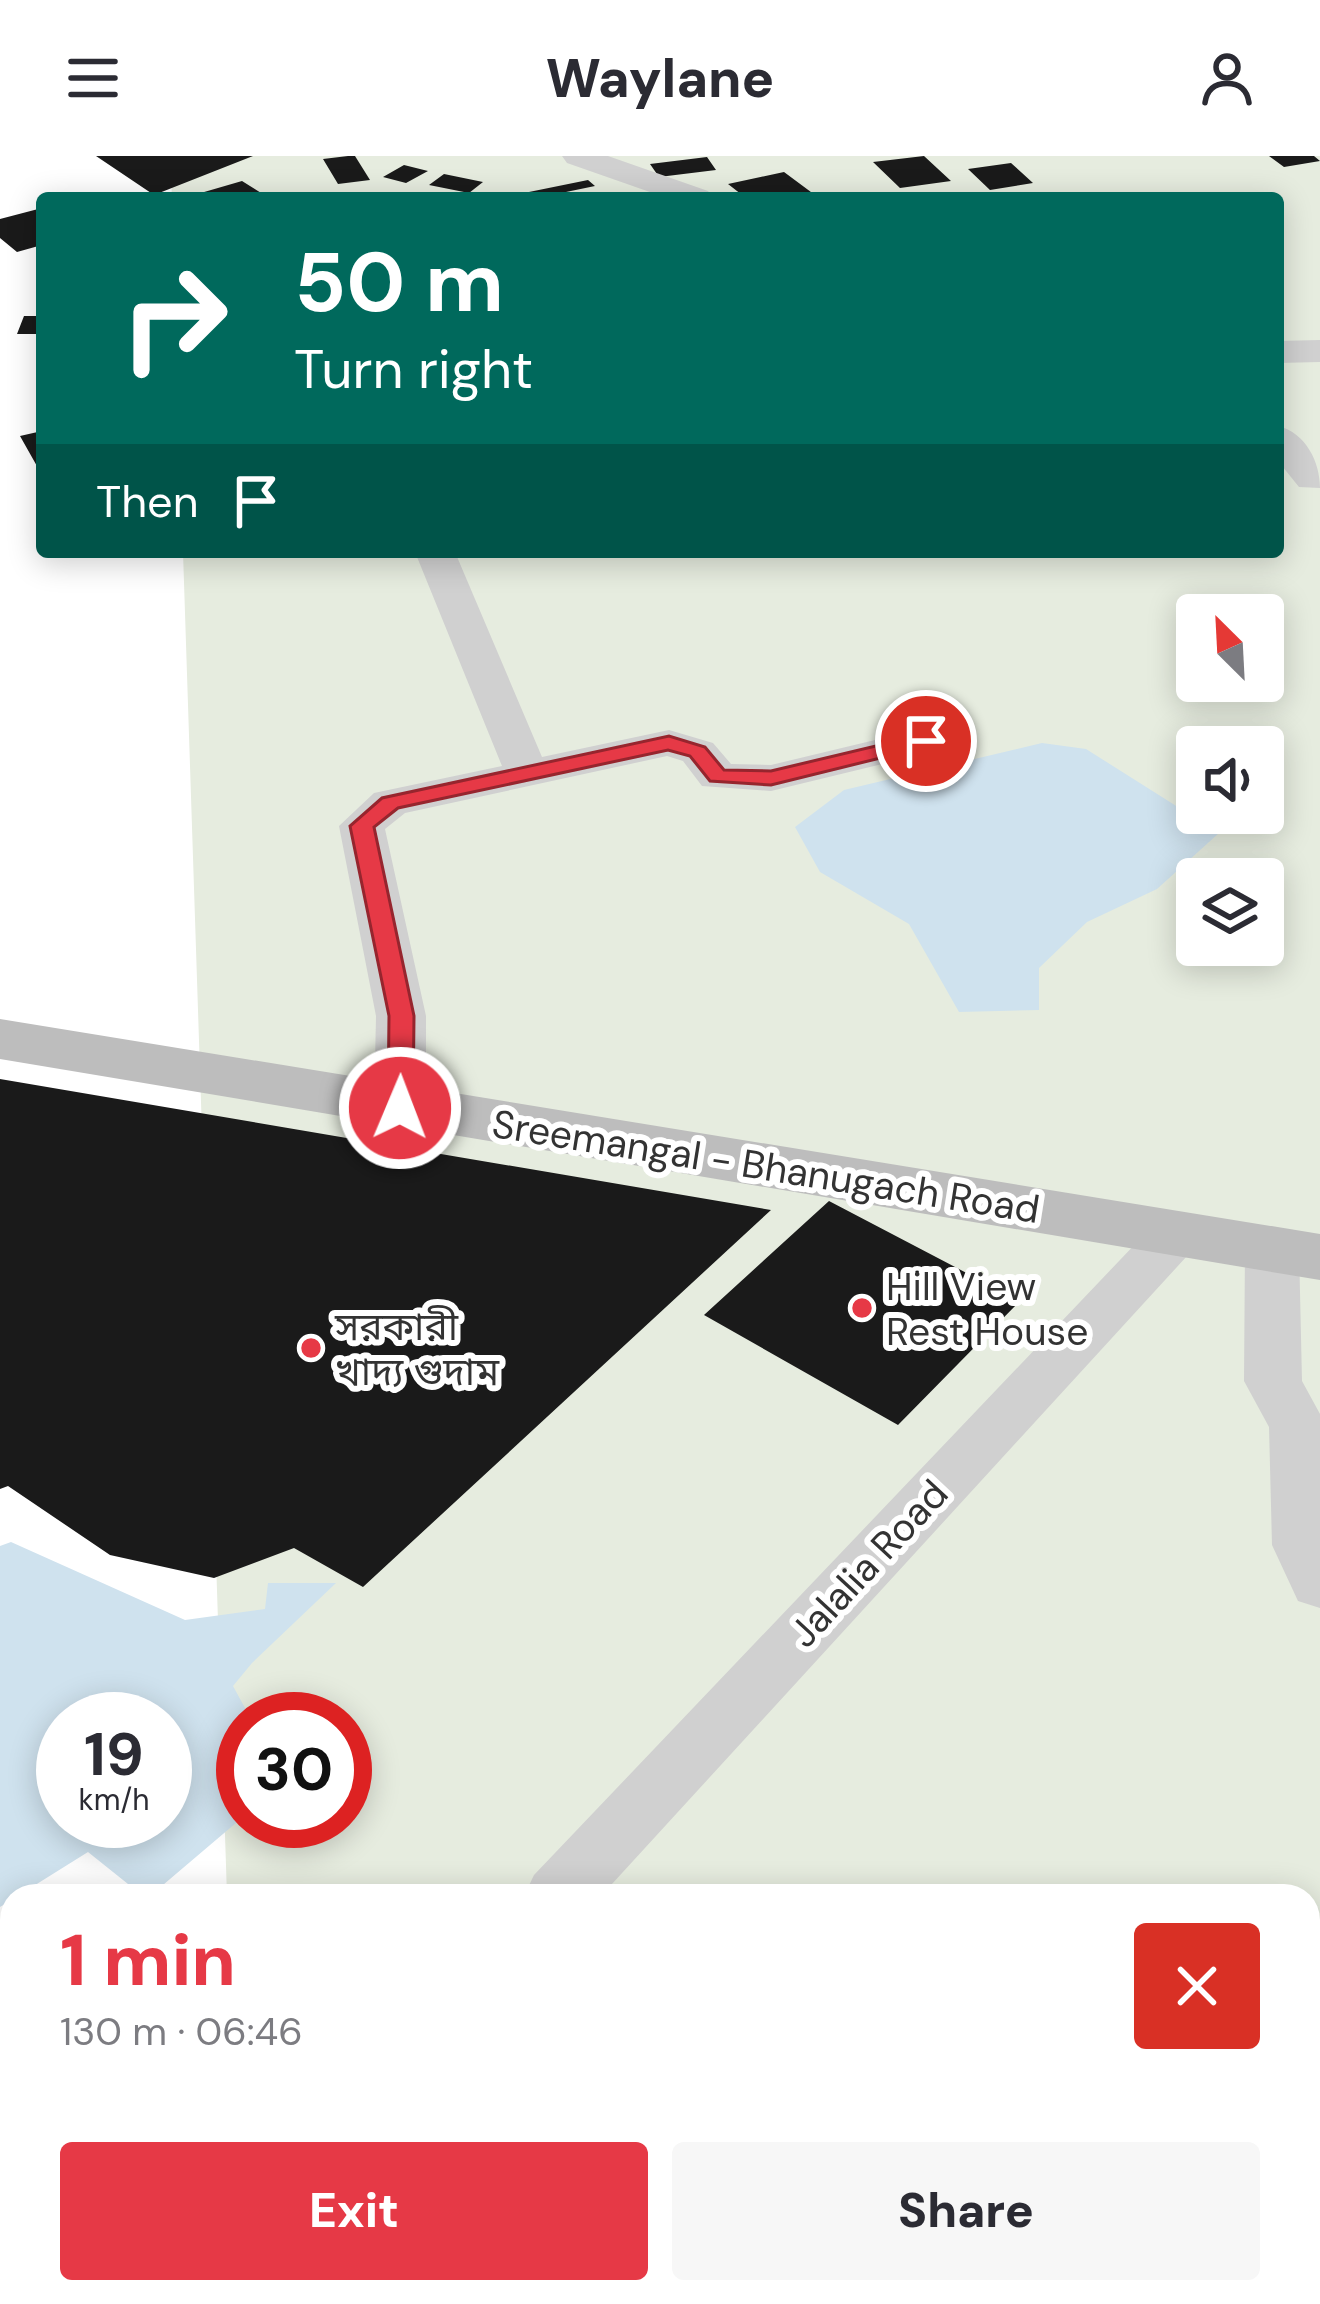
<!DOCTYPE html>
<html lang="en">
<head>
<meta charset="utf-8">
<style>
	:root { --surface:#fff; --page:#f7f7f7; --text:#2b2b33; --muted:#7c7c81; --accent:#e63946 }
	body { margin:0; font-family:"DM Sans","Noto Sans Bengali",sans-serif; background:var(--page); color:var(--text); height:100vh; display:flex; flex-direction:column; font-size:45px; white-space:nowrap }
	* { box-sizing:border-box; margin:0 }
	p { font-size:39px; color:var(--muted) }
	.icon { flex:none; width:66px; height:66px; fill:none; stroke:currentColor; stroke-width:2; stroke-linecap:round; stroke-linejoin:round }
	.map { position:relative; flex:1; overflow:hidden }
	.side { position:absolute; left:0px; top:1728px; width:1320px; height:420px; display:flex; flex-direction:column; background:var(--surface); border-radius:36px 36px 0 0; box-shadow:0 6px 30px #0003 }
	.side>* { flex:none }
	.guide { position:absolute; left:36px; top:36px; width:1248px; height:366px; border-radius:12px; box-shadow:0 6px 30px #0003; background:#00695c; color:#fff; overflow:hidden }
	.needle { width:78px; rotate:336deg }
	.fabs { position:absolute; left:1176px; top:438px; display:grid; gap:24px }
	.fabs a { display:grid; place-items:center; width:108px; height:108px; border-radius:12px; background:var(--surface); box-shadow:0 6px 30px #0003; font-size:60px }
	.speed { position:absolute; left:36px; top:1536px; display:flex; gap:24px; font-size:60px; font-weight:700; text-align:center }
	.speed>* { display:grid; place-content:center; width:156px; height:156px; border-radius:50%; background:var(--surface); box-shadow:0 6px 30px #0003; line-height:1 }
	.speed small { font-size:30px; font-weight:400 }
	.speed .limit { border:18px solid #d22; background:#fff; color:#111 }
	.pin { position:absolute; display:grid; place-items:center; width:102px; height:102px; color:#fff; margin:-51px; border:6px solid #fff; border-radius:50%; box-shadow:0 3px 12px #0007 }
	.me { position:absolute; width:132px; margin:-66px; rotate:1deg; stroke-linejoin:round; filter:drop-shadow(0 0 9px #0008) }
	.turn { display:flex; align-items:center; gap:42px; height:252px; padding:0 60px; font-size:54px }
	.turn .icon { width:156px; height:156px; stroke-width:2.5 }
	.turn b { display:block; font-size:84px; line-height:102px }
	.then { display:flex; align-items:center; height:114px; padding:0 60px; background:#0003; gap:24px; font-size:45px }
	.round { display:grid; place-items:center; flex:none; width:126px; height:126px; border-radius:12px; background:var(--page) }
	.summary { display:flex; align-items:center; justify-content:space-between; height:204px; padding:0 60px }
	h1 { font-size:72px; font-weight:800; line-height:90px; color:var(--accent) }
	.button { display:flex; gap:24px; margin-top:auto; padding:24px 60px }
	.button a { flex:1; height:138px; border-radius:12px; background:var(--accent); color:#fff; font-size:48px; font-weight:800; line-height:138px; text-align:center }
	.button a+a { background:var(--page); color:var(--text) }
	header { display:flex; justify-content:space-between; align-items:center; height:156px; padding:0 60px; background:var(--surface); font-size:54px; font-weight:800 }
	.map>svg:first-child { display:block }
</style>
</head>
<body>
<header><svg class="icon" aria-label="menu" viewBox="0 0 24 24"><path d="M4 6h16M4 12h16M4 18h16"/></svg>Waylane<svg class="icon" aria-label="person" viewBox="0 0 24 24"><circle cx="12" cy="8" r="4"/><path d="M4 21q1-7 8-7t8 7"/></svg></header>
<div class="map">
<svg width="1320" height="2148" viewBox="0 0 1320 2148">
	<rect width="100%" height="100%" fill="#fff"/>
	<path fill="#e6ecdf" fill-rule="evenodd" d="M170 0H1320V2148H241L240 2136H1308V1740H227L183 396H1278V42H172ZM1197 459H1263V525H1197ZM1197 591H1263V657H1197ZM1197 723H1263V789H1197ZM243 1563H345V1665H243Z"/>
	<path fill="#cfe2ee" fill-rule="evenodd" d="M1042 587 1086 593 1219 677 1157 733 1087 766 1039 812V854L959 856 909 768 820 716 795 671 844 634Z
		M11 1386 185 1464 265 1453 268 1427H336L252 1507 233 1530 251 1563H243V1661L150 1740H143L88 1696 0 1751V1390ZM63 1563H165V1665H63Z"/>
	<path fill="#1a1a1a" d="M96 0H253L154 39Z
		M348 0H355L370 24 338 28 323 3Z
		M924 0 951 25 900 32 873 6Z
		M1269 0H1314L1320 5 1284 11Z
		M707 1 716 14 659 21 650 8Z
		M1011 7 1033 27 990 34 968 13Z
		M404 9 428 15 406 27 383 21Z
		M784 16 819 42H746L728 28Z
		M444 18 483 26 469 37 429 29Z
		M588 24 595 30 537 42 524 37Z
		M242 25 269 42H187V41Z
		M42 52V89L17 96 0 82V63Z
		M24 160H42V178H17Z
		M42 275V319L20 280Z
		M0 923 771 1054 363 1431 294 1392 214 1422 110 1399 8 1330 0 1333Z
		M829 1045 1020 1145 898 1269 704 1159Z"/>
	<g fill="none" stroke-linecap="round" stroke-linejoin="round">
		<path fill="#d0d0d0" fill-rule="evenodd" d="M562 0H608L708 35 713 42H667L567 7Z
			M1320 184V206L1278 207V185Z
			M1278 270C1306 277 1320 306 1320 332L1299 331 1278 305Z
			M415 396H455L542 601 669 574 713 587 731 608 771 609 925 572 940 576 947 585 940 594 771 635 702 630 683 605 667 600 405 657 385 673 426 860V953L418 965 400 970 382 965 374 953 376 860 339 670 374 637 502 610Z
			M1179 1056 1198 1062 1206 1075 1198 1088 601 1740H524L534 1719 1160 1062Z
			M1272 1073 1291 1079 1299 1092 1302 1225 1320 1258V1452L1298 1445 1272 1389 1269 1271 1244 1225 1245 1092 1253 1079Z
			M144 2136H226L221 2148H139Z"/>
		<path fill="#bdbdbd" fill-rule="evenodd" d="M0 863 1320 1078V1124L0 903Z"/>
	</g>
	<path fill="#e63946" stroke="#96252e" stroke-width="3" d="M926 578 933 580V589L771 629 710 625 690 600 668 594 398 652 374 671 414 860 413 952 400 961 391 959 388 952 389 860 350 670 382 642 669 580 705 591 724 614 771 615Z"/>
	<g fill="#e63946" stroke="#fff" stroke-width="4.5">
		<circle cx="862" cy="1152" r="12"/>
		<circle cx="311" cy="1192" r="12"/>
	</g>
	<g text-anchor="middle" stroke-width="12" stroke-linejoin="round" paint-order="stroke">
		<g font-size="39" fill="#333" stroke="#fff">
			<text transform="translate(766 1010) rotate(9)" y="14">Sreemangal - Bhanugach Road</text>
			<text transform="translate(868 1407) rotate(-47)" y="14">Jalalia Road</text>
		</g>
		<g font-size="39" fill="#333" stroke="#fff" text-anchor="start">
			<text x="886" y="1144">Hill View<tspan x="886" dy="45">Rest House</tspan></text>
			<text x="335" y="1184">সরকারী<tspan x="335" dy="45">খাদ্য গুদাম</tspan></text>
		</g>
	</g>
</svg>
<div class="fabs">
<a><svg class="needle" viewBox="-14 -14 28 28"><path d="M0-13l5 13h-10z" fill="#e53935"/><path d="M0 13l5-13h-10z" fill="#7c7c81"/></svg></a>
<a><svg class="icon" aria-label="sound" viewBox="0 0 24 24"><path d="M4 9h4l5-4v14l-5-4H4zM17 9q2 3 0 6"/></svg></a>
<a><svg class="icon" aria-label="layers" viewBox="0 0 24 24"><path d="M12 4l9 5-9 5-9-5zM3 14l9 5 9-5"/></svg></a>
</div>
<div class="speed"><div>19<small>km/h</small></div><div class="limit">30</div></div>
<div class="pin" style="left:926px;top:585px;background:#d93025"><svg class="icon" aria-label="arrive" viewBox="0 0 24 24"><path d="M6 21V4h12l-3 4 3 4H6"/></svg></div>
<svg class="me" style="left:400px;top:952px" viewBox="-20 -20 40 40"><circle r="17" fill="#e63946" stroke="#fff" stroke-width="3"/><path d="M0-11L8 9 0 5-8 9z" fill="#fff"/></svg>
<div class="guide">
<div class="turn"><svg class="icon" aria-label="right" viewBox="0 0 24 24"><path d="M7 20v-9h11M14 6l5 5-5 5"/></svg><div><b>50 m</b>Turn right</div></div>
<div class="then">Then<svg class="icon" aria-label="arrive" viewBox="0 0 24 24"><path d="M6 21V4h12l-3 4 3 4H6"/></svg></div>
</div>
<section class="side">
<div class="summary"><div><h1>1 min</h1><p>130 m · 06:46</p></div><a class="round" style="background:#d93025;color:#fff"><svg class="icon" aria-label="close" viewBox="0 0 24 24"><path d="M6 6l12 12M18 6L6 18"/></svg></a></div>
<div class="button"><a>Exit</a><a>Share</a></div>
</section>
</div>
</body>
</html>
